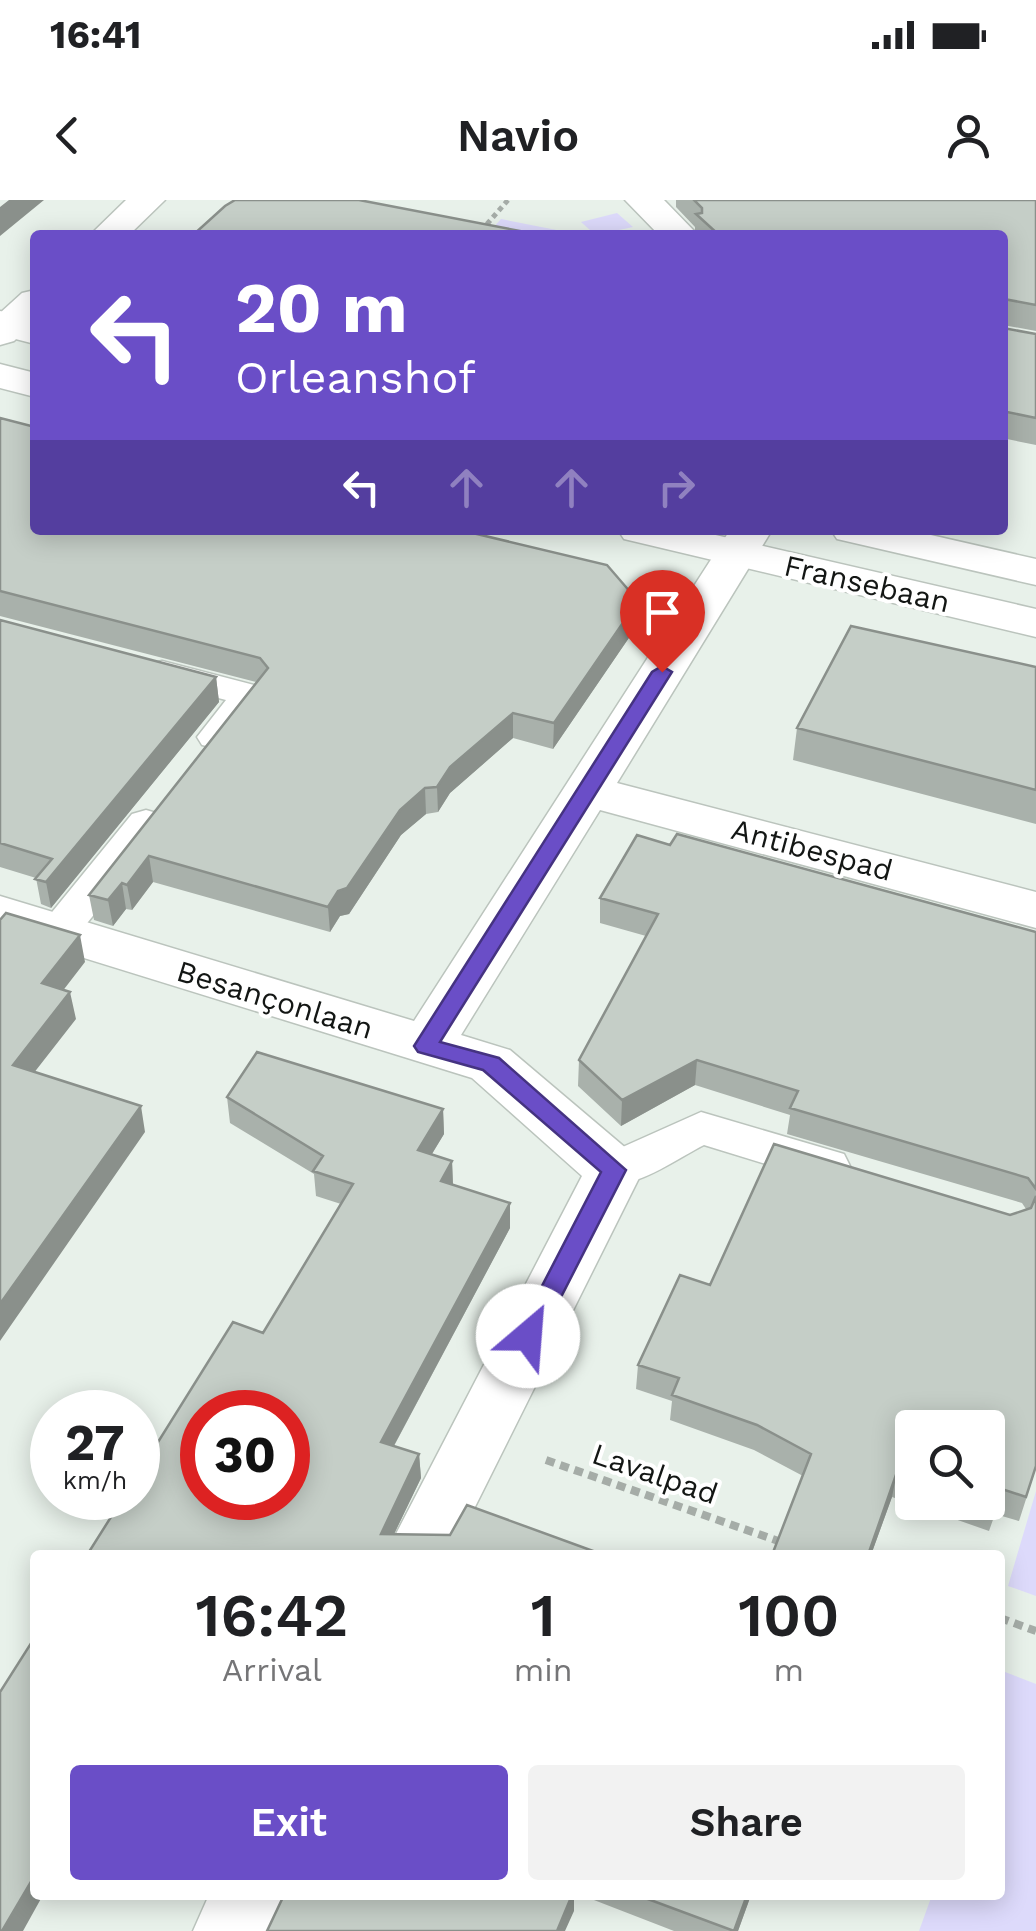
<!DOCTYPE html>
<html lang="en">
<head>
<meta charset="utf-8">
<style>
	:root { --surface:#fff; --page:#f2f2f2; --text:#202124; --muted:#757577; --accent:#6a4ec7 }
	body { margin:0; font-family:"Work Sans",sans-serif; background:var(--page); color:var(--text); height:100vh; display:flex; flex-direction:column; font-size:38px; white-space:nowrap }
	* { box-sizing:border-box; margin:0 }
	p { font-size:32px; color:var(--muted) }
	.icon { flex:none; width:55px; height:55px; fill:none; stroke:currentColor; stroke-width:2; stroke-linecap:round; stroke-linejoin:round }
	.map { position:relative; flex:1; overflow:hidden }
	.panel { position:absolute; left:30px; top:1350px; width:975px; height:350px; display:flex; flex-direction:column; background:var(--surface); border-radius:10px; box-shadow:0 5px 25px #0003 }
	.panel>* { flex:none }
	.guide { position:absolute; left:30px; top:30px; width:978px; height:305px; border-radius:10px; box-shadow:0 5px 25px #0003; background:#6a4ec7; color:#fff; overflow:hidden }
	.tools { position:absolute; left:895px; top:1210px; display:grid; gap:20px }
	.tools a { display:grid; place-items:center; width:110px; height:110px; border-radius:10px; background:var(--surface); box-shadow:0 5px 25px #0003; font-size:50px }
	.speed { position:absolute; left:30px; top:1190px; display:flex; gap:20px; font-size:50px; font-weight:700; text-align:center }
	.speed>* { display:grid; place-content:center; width:130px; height:130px; border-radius:50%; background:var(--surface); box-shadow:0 5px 25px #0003; line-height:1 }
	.speed small { font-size:25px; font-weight:400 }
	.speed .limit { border:15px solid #d22; background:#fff; color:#111 }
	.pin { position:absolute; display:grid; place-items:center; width:85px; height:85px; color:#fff; margin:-102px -42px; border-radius:50% 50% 50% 0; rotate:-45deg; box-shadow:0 0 10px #0007 }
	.pin .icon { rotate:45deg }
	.me { position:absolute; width:110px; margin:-55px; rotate:27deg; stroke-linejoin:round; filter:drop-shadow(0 0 8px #0008) }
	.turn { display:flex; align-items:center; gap:35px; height:210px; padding:0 40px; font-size:45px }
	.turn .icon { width:130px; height:130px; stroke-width:2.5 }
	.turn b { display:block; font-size:70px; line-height:85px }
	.lanes { display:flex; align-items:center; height:95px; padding:0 40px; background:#0003; justify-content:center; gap:50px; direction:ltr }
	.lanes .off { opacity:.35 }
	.eta { display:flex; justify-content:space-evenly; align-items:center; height:170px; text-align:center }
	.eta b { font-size:60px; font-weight:600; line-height:70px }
	.cta { display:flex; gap:20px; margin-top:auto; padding:20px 40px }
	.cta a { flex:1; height:115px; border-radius:10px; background:var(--accent); color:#fff; font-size:40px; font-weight:600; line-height:115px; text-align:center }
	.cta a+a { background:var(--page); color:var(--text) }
	.status { display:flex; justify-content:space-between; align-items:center; height:70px; padding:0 50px; background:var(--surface); direction:ltr }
	.status svg { height:28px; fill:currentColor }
	header { display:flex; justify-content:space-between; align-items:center; height:130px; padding:0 40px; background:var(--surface); font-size:45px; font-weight:600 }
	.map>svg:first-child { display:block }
</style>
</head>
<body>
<div class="status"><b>16:41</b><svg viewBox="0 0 49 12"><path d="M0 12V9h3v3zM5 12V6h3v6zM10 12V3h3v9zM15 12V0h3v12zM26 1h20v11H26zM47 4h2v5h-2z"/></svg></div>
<header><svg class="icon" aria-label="back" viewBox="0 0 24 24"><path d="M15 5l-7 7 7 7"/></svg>Navio<svg class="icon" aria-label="person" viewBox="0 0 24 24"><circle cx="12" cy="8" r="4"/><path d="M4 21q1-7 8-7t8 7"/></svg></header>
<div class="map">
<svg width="1036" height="1731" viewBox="0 0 1036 1731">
	<rect width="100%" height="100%" fill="#e8f1ea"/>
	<path fill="#dddafb" d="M617 13 633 27C587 38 539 38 492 29L501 19 577 34 590 30 581 22Z
		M1036 1291V1396L1008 1386Z
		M1000 1470 1036 1484V1731H919L932 1695H1000Z"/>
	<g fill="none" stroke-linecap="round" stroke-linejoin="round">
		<defs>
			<path id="service" d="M162 461 262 487 267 495C251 519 233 553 202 545L197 537 226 500 149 480 144 472 149 464Z
				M146 610 160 614 165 623 160 632 72 742 58 746 44 742 38 732 44 722 132 614Z
				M701 912 844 954 850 966 844 978 828 983 704 945C674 960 632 993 598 982L592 970 598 958Z"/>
			<path id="minor" d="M126 0H165L129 35H90Z
				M625 0H664L698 35H659Z
				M35 90V121L14 141 0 145V113L22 93Z
				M730 330H772L617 583 1036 692V728L600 610 461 835 510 850 634 955 643 970 451 1355H385L582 976 472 878 0 732V696L414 821Z
				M209 1695H285L269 1731H193Z"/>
			<path id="tertiary" d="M0 111 35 120V144L0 135Z
				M0 164 35 173V197L0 188Z
				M618 330H694L1036 409V437L624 339Z
				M831 330H909L1036 359V385L837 339Z"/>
		</defs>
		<use href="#service" stroke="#bbc4bd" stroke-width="3"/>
		<use href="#minor" stroke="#bbc4bd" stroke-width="3"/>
		<use href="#tertiary" stroke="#bbc4bd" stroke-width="3"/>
		<path stroke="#a5aca7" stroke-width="5" stroke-dasharray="5 4" stroke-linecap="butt" d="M481 31 508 0"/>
		<path stroke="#a5aca7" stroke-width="8" stroke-dasharray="9 6" stroke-linecap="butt" d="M546 1260 784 1343
			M1000 1418 1036 1431"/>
		<use href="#service" fill="#fff" fill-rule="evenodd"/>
		<use href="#minor" fill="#fff" fill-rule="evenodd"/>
		<use href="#tertiary" fill="#fff" fill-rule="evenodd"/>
	</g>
	<path fill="#a9b1ab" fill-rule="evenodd" d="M676 0H1036V131L1003 125V128L1036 134V245L1002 238V35H695V27L676 7Z
		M0 218 638 401 637 426 553 549 513 538 450 593 438 612 426 614 401 635 349 714 340 716 330 732 153 682 132 710 126 709 113 726 94 720 89 695 256 482 0 416Z
		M0 420 216 477 219 502 51 708 41 704 36 678 0 667Z
		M1036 467V624L793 560 797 528Z
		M670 645 1036 732V1268L1019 1321 995 1314 989 1331 892 1297 871 1355H772L803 1276 754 1250 670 1220 672 1201 636 1189 638 1165 710 1085 1010 1015 1026 1009 1022 1003 787 934 790 915 695 885 621 926 578 886 579 860 646 736 600 723V698ZM912 1228 988 1302H912Z
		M227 897 443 909 444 934 432 954 452 961 453 985 510 1003V1028L394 1246 419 1254 421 1278 394 1334 87 1355 263 1133 341 1004 316 996 314 974 230 923Z
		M581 1695H751L738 1731H674Z"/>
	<path fill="#8a908b" d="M9 0H44L0 36V7Z
		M638 401 637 426 553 549 554 523Z
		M216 477 219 502 51 708 46 682Z
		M513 513V538L450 593 438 612 437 587 450 567Z
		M425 588 426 614 401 635 349 714 340 716 330 732 328 707 338 691 400 610Z
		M149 656 153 682 132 710 127 685Z
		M122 683 126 709 113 726 108 700Z
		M80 735 85 762 48 810 42 783Z
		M70 792 76 819 19 892 13 865Z
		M697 860 695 885 621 926 622 900Z
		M141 906 145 932 0 1141V1104Z
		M443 909 444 934 419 975 418 950Z
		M452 961 453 986 441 981Z
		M510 1003V1028L383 1266 381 1242Z
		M419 1254 421 1278 384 1355 381 1334Z
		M897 1272 892 1297 871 1355H868Z
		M35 1675V1695H43L23 1731H2Z
		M572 1695H574V1711L565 1731H557Z
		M747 1695H751L738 1731H734Z"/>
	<path fill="#c5cec7" stroke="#8a908b" stroke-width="2.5" fill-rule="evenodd" d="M235 0H359L541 35H193L225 6Z
		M694 0H1036V105L1004 99 1003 128 1036 134V218L1002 211V35H719L696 14 702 13V8Z
		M0 218 35 227V330H460L607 365 638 401 554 523 513 513 450 567 437 587 425 588 400 610 347 688 338 691 328 707 149 656 127 685 122 683 108 700 89 695 268 468 260 458 0 391Z
		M0 420 216 477 46 682 35 679 52 659 0 643Z
		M851 426 1036 467V590L797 528Z
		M677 634 1036 732V989L1028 978 790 908 798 891 697 860 622 900 579 860 658 714 600 698 637 635 670 645Z
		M6 713 80 735 42 783 70 792 13 865 141 906 0 1104V720Z
		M257 852 443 909 418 950 452 961 441 981 510 1003 381 1242 419 1254 381 1334 450 1335 467 1305 604 1355H87L123 1298H138V1274L233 1122 263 1133 353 984 313 971 323 956 227 897ZM202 1212H288V1298H202Z
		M774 944 1010 1015 1031 1008 1036 996V1266L1026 1297 1002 1289 996 1307 983 1302H988V1228H912V1278L897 1272 868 1355H772L811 1254 757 1225 672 1195 679 1178 638 1165 680 1075 710 1085Z
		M35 1437V1675L2 1731H0V1492Z
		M284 1695H572L557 1731H267Z
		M637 1695H747L734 1731Z"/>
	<path fill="#6a4ec7" stroke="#453381" stroke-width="2.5" d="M662 466 672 472 440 842 499 858 626 970 537 1144 528 1147 519 1144 516 1136 601 972 483 870 418 852 414 846 652 472Z"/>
	<g text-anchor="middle" stroke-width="8" stroke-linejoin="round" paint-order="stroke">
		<g font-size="30" fill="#131614" stroke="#fff">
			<text transform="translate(867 384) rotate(13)" y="10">Fransebaan</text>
			<text transform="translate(812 650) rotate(15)" y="10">Antibespad</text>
			<text transform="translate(275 800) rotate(17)" y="10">Besançonlaan</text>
			<text transform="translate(655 1274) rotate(19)" y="10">Lavalpad</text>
		</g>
	</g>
</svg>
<div class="tools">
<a><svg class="icon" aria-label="search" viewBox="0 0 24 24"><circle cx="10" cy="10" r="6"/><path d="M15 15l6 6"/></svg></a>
</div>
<div class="speed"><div>27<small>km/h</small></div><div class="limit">30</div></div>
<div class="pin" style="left:662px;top:472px;background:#d93025"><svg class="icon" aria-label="arrive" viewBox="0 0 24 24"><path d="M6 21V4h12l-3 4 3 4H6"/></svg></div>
<svg class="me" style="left:528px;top:1136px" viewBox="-20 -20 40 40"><circle r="19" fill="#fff"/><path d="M0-13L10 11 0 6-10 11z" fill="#6a4ec7"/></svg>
<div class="guide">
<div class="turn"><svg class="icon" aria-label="left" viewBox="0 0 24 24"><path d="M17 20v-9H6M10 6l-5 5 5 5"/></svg><div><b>20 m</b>Orleanshof</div></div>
<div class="lanes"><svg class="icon" aria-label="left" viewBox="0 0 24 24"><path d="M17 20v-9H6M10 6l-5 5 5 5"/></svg><svg class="icon off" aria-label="ahead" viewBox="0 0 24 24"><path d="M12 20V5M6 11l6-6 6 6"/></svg><svg class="icon off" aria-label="ahead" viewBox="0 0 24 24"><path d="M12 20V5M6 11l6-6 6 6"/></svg><svg class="icon off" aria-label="right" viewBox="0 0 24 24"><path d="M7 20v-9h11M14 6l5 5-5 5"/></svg></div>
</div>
<section class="panel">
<div class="eta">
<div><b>16:42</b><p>Arrival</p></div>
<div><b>1</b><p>min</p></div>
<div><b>100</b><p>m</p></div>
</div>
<div class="cta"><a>Exit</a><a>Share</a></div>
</section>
</div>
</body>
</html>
